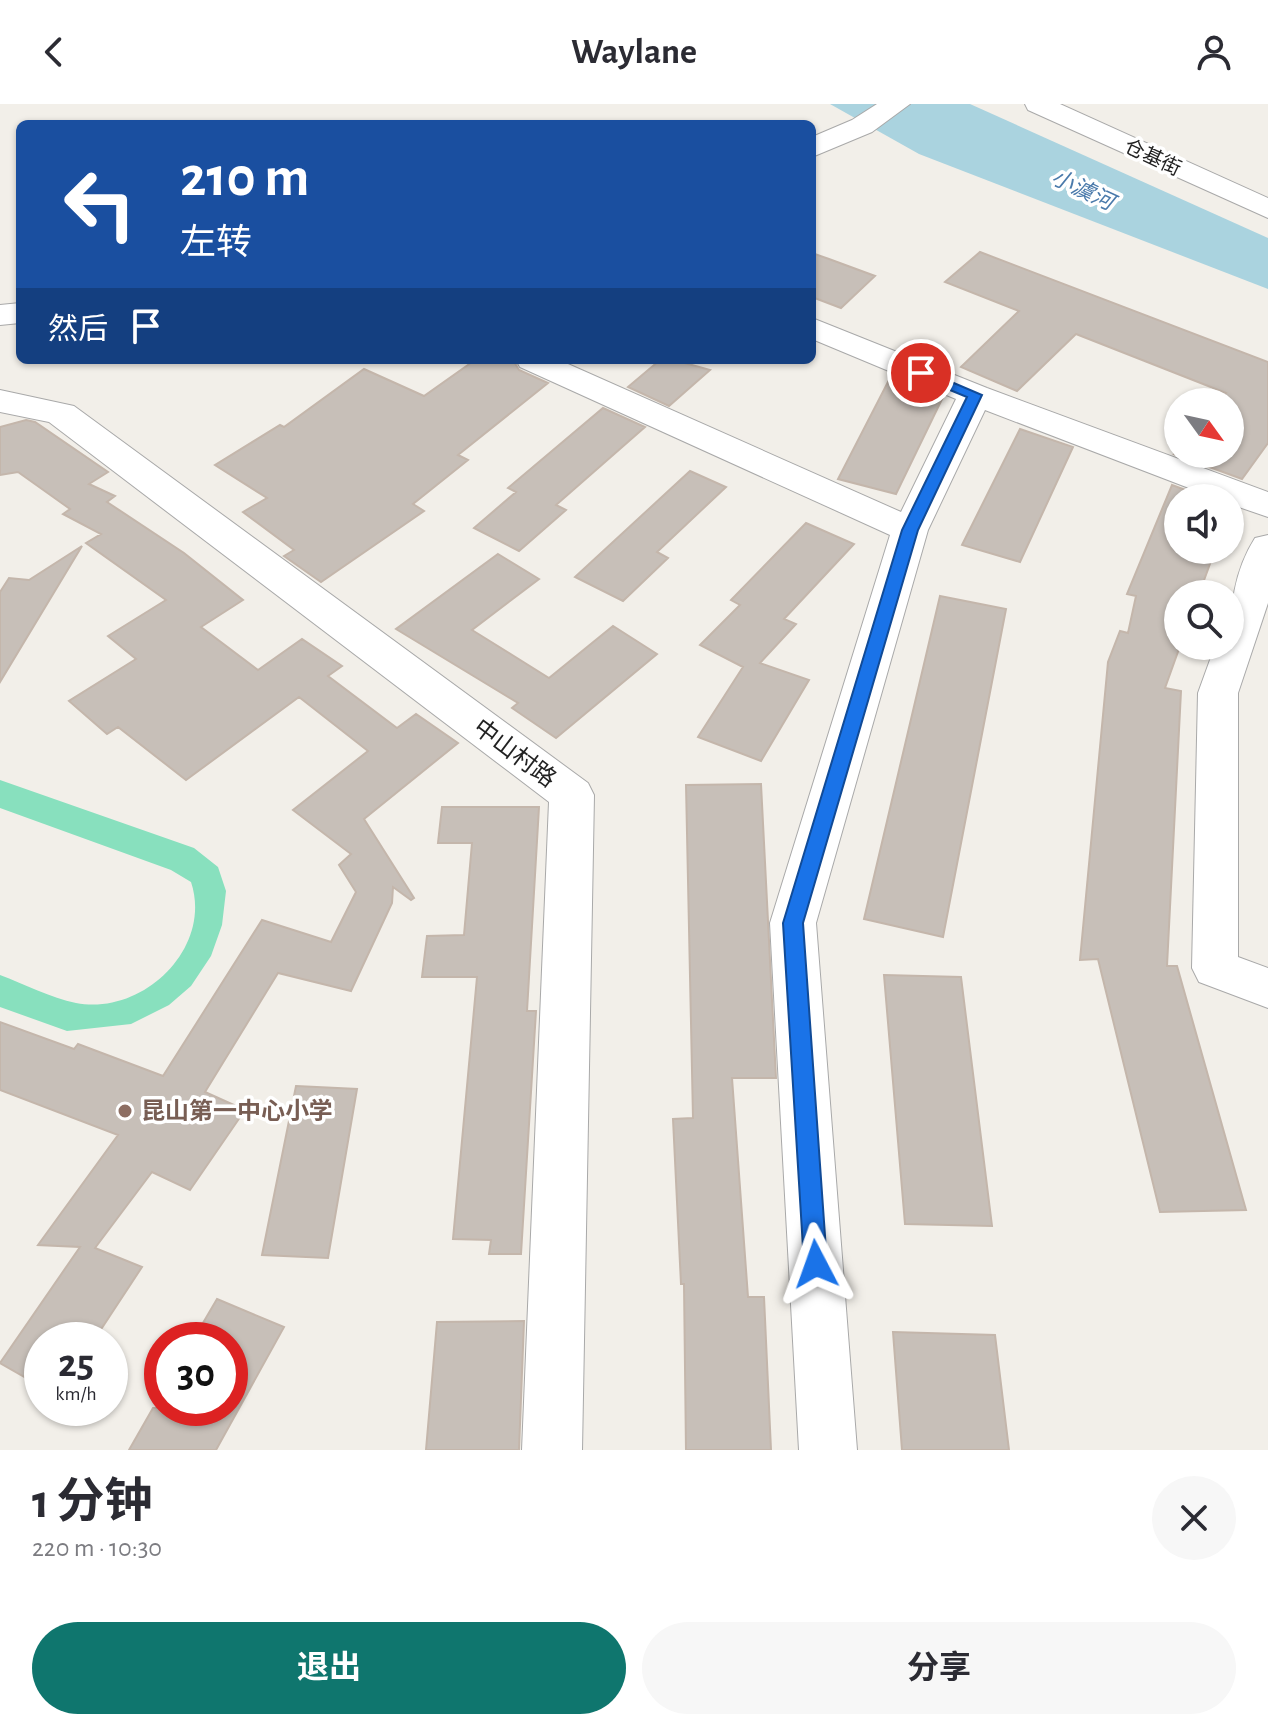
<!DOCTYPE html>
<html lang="zh">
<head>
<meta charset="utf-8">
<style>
	:root { --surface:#fff; --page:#f7f7f7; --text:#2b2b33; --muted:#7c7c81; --accent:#0f766e }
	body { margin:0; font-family:"Alegreya Sans","Noto Sans SC",sans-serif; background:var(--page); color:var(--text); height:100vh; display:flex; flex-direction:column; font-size:30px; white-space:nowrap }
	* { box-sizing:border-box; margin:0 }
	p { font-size:26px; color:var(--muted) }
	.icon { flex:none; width:44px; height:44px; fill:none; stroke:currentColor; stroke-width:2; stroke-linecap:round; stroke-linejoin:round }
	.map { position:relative; height:1346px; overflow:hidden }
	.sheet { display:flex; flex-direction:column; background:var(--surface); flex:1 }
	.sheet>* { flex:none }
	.guide { position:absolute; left:16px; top:16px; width:800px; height:244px; border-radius:12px; box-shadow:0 2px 6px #0004; background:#1a4fa0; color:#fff; overflow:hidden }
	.needle { width:52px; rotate:123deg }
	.controls { position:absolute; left:1164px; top:284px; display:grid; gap:16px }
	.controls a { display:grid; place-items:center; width:80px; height:80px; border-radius:50%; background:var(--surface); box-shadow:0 2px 6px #0004; font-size:40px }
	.speed { position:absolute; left:24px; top:1218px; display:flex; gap:16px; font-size:40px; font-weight:700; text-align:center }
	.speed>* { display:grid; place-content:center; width:104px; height:104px; border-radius:50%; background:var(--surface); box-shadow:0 2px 6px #0004; line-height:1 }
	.speed small { font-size:20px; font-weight:400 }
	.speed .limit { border:12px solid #d22; background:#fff; color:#111 }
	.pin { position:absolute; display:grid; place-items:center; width:68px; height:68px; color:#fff; margin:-34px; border:4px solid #fff; border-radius:50%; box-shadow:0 2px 8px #0007 }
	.me { position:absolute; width:88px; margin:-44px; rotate:356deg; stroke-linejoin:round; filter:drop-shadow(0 0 6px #0008) }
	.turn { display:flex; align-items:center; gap:28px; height:168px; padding:0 32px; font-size:36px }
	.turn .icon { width:104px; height:104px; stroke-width:2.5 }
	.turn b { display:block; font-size:56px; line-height:68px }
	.then { display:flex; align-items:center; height:76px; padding:0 32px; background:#0003; gap:16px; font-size:30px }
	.round { display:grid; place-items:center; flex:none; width:84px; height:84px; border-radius:42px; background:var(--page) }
	.headline { display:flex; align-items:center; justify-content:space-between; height:136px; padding:0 32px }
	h1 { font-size:48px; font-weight:700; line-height:60px }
	.cta { display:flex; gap:16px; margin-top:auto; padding:16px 32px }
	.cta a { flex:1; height:92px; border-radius:48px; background:var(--accent); color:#fff; font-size:32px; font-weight:700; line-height:92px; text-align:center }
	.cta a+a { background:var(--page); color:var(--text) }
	header { display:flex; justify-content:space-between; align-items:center; height:104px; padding:0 32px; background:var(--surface); font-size:36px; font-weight:700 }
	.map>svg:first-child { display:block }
</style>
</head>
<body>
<header><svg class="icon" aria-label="back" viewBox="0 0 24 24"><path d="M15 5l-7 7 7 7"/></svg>Waylane<svg class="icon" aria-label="person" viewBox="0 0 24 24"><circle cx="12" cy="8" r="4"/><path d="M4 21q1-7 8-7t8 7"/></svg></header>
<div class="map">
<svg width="1268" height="1346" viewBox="0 0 1268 1346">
	<rect width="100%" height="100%" fill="#f2efe9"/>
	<path fill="#88e0be" d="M0 676 194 744 218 763 226 787 222 821 211 852 191 882 169 901 131 920 67 927 0 903V871C24 880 51 894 76 899 143 912 213 844 191 778L171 766 0 704Z"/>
	<path fill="#aad3df" d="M830 0H970L1268 134V185L919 50Z"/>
	<path fill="#c7bfb8" stroke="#c4b6ab" stroke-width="2" d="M980 148 1268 258V339L1242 375 1174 350 1178 346V350H1230V298H1218L1226 289 1076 230 1017 287 961 263 1019 207 945 178Z
		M812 149 829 155 875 172 841 204 812 193Z
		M475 256H513L519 266 548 279 458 351 468 356 413 400 424 407 321 478 284 452 294 446 243 408 267 394 215 361 280 321 284 323 364 265 424 292Z
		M660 256H674L710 266 669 302 628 283Z
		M889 276 943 293 896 390 838 375Z
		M603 304 645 323 556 401 566 406 519 447 474 424 516 388 508 384Z
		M26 316 35 318 108 368 89 380 115 392 107 398 184 449 243 496 201 523 258 566 302 535 342 562 328 572 397 624 416 610 458 639 364 715 414 794 411 796 393 783 392 799 351 887 278 869 205 988 245 1006 190 1086 152 1068 95 1144 142 1163 94 1236H42V1283L0 1259 80 1143 38 1141 118 1031 0 986V918L74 945 78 940 163 972 262 816 331 838 356 788 339 761 351 750 293 706 368 647 299 593 186 676 118 623 107 630 69 597 136 555 108 532 166 496 86 439 101 430 63 410 70 405 18 368 0 371V323Z
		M1020 325 1073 343 1020 458 962 441Z
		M690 367 726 383 657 448 668 454 623 497 575 473Z
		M1172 381 1207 394H1178V446H1215L1199 490H1178L1180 542 1165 584 1181 587 1167 862H1177L1246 1106 1160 1108 1098 855 1080 856 1108 558 1120 527 1128 529 1136 492 1127 490Z
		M806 419 854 440 784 515 796 520 760 559 809 576 761 657 698 633 743 563 700 541 740 501 731 496Z
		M82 442 0 578V488L9 474 29 476Z
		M498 450 539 475 472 526 549 574 613 522 657 550 556 634 512 604 518 599 396 525Z
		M940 492 1006 505 943 833 864 815Z
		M761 680 776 974H732L748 1193H764L771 1346H686L684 1180H681L673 1015 693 1014 686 681Z
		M442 703H539L527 907H536L521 1150H489L491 1136 453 1135 477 873H422L427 832 464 831 472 739H438Z
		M884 871 961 873 992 1122 905 1120Z
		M296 982 357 985 328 1154 262 1151Z
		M217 1195 284 1223 216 1346H129L153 1304H230V1236H193Z
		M524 1217 519 1346H426L437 1218Z
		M893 1228 995 1231 1009 1346H902Z"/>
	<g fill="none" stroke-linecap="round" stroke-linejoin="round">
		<defs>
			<path id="minor" d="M1025 0H1060L1268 94V114L1028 6Z
				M812 214 987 284 1268 388V413L1230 400V394H1215L985 306 928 426 816 819 857 1346H799L770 819 890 431 520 263 516 256H559L901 408 956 295 812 235Z
				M1268 431V499L1238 589V853L1268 864V904L1199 878 1192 864 1198 589 1215 542H1230C1230 504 1234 467 1255 434Z"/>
			<path id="tertiary" d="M877 0H910L872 28 812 53V33L852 16Z
				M20 199V219L0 221V201Z
				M0 286 74 302 588 679 594 691 582 1346H522L549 698 49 318 0 308Z"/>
		</defs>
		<use href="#minor" stroke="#a9a9a9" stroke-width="2"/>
		<use href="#tertiary" stroke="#a9a9a9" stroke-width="2"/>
		<use href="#minor" fill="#fff" fill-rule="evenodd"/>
		<use href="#tertiary" fill="#fff" fill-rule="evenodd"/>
	</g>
	<path fill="#1a73e8" stroke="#114b97" stroke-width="2" d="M921 265 982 291 918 426 803 819 827 1160 824 1168 816 1171 808 1168 804 1160 783 819 902 426 967 293 916 272V266Z"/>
	<circle fill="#8d6e63" stroke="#fff" stroke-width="3" cx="125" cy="1007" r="8"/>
	<g text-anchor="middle" stroke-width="7" stroke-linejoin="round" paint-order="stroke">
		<g font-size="20" fill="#222" stroke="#fff">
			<text transform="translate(1153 53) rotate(25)" y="7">仓基街</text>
		</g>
		<g font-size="22" font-style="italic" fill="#4a7aab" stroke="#fff">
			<text transform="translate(1083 85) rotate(25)" y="8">小澞河</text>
		</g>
		<g font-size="24" fill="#222" stroke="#fff">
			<text transform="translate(515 649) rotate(37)" y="8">中山村路</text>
		</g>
		<g font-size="24" font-weight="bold" fill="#785e54" stroke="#fff" text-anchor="start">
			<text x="141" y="1015">昆山第一中心小学</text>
		</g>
	</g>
</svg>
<div class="controls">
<a><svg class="needle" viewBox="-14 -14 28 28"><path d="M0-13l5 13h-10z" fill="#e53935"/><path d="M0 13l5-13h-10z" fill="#7c7c81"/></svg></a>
<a><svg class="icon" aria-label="sound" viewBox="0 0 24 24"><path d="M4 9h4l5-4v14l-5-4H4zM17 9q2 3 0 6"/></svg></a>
<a><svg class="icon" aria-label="search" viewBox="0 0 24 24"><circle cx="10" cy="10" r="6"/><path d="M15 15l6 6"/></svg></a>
</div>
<div class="speed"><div>25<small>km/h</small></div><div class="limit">30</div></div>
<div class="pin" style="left:921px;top:269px;background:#d93025"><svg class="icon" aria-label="arrive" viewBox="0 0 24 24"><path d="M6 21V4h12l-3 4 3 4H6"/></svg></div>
<svg class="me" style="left:816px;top:1160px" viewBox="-20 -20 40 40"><path d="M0-17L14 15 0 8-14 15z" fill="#1a73e8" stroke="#fff" stroke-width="4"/></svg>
<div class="guide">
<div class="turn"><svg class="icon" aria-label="left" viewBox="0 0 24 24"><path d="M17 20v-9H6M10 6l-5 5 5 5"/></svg><div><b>210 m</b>左转</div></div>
<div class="then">然后<svg class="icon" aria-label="arrive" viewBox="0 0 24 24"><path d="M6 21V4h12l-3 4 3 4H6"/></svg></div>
</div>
</div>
<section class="sheet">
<div class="headline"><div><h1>1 分钟</h1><p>220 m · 10:30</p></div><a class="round"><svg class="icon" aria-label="close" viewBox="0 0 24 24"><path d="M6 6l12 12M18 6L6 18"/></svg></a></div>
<div class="cta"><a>退出</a><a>分享</a></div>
</section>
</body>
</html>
